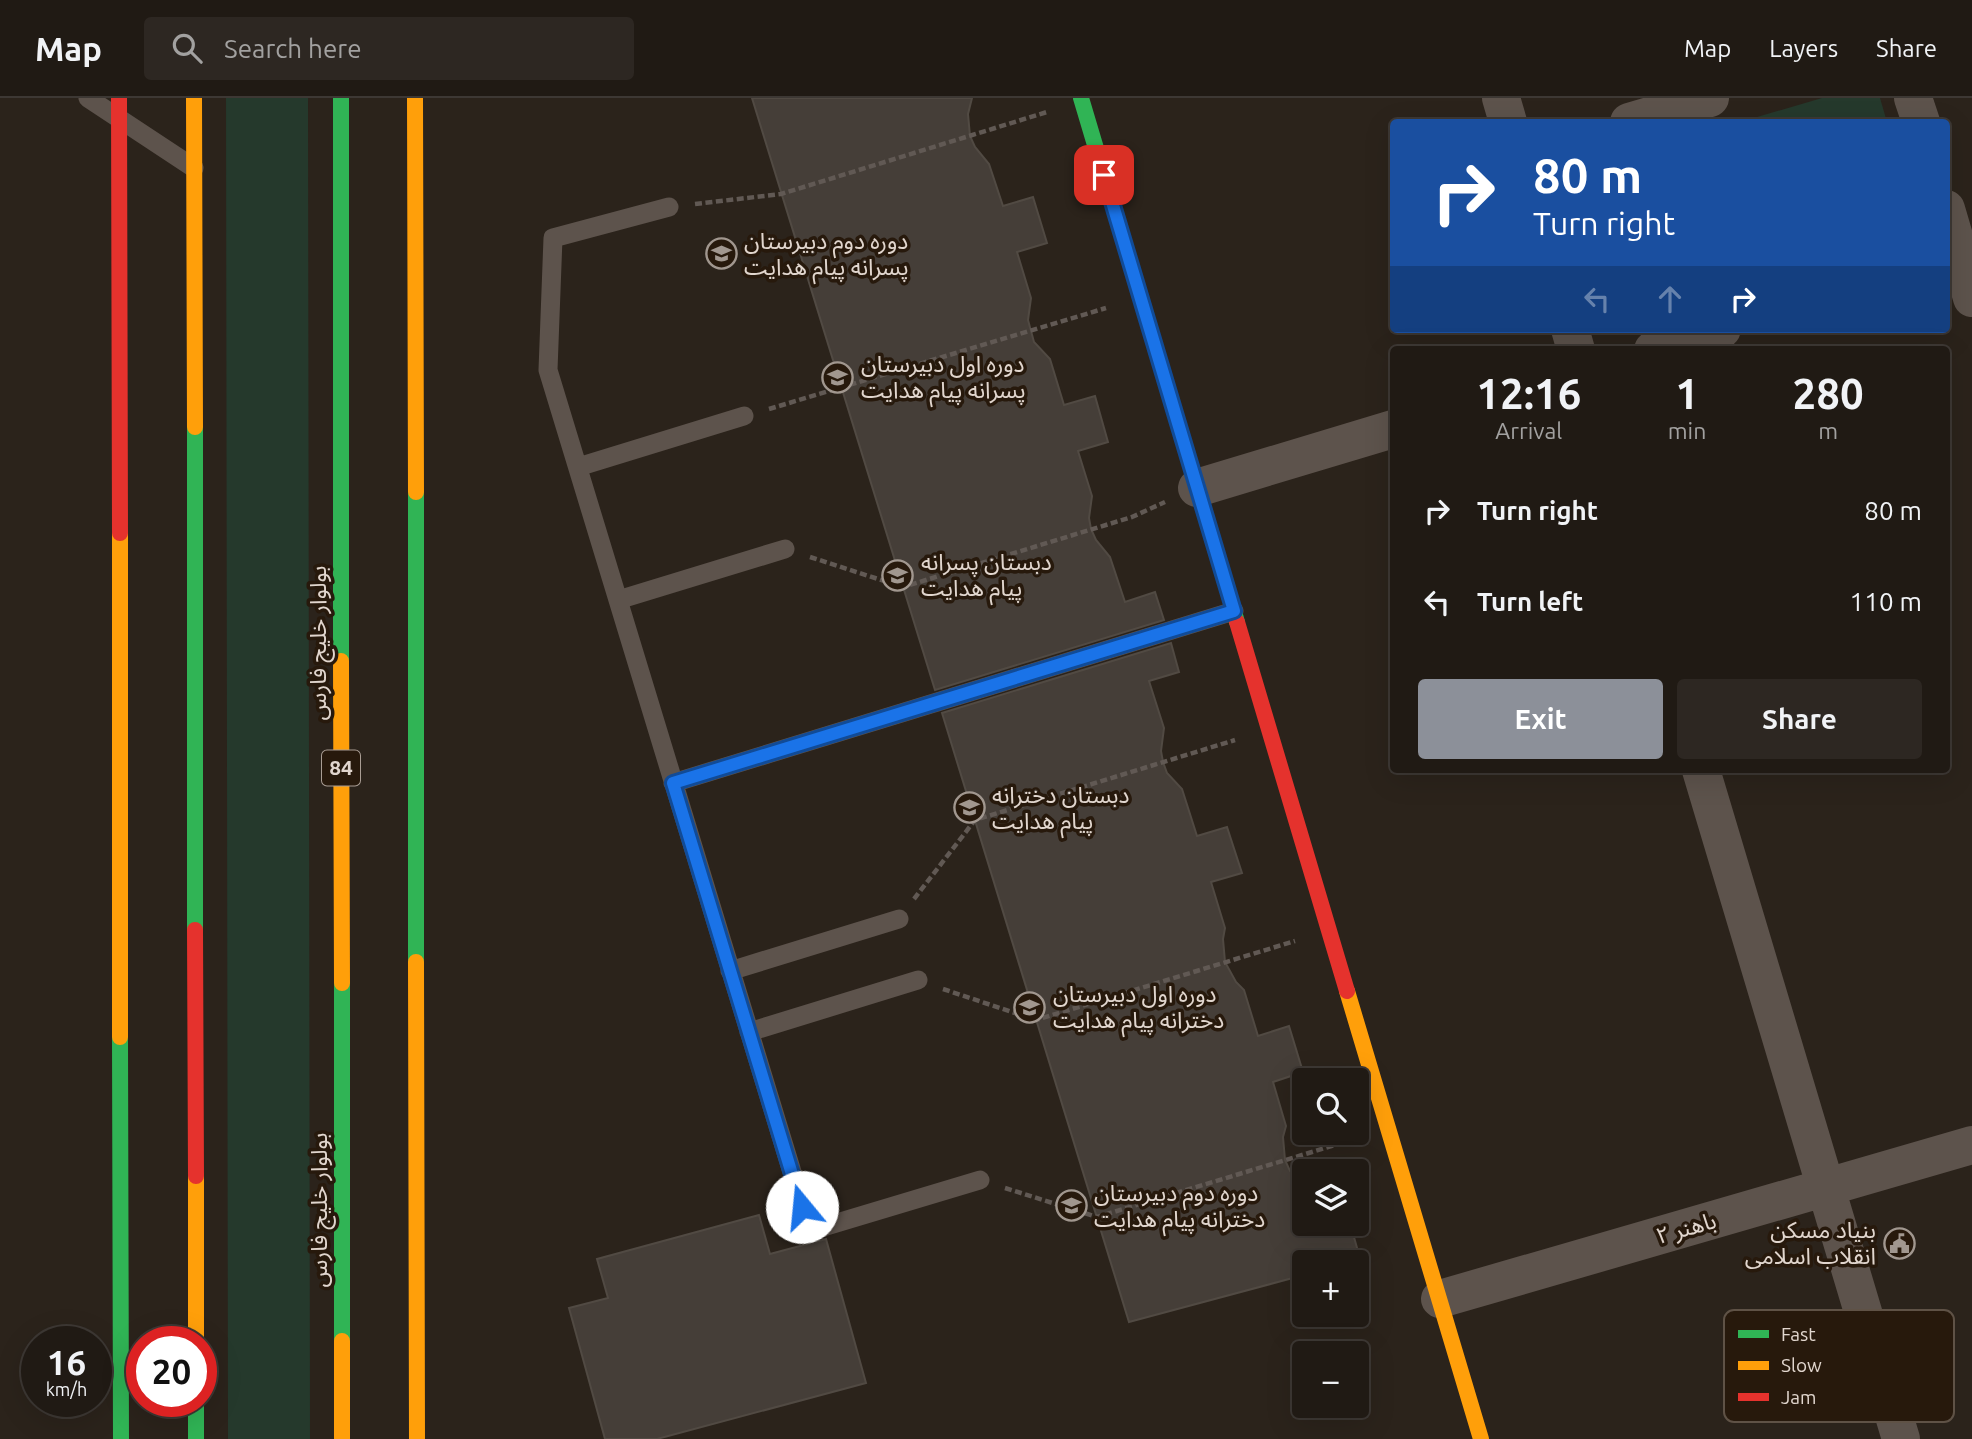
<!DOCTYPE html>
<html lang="en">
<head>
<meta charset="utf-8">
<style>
	:root { --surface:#201a14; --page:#2d2722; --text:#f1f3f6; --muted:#a2a1a0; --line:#3d3834; --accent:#8c9099 }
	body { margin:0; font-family:Ubuntu,"Noto Sans Arabic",sans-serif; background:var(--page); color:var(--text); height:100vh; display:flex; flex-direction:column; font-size:26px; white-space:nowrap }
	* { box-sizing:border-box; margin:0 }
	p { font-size:23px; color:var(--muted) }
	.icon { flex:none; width:38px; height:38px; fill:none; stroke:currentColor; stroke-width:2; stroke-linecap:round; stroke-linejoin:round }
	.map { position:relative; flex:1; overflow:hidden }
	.panel { position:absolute; left:1390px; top:248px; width:560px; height:427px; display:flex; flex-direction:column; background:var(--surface); border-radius:7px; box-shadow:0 7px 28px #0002,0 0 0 2px var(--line) }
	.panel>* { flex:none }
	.banner { position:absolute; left:1390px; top:21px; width:560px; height:214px; border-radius:7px; box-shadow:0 7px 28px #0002,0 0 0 2px var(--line); background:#1a4fa0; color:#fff; overflow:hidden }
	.controls { position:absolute; left:1292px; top:970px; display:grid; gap:14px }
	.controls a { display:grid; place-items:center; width:77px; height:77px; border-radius:7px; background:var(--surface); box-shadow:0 7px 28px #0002,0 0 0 2px var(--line); font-size:35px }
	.speed { position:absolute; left:21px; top:1228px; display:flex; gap:14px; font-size:35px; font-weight:700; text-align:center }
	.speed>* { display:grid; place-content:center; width:91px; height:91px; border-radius:50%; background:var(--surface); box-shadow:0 7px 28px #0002,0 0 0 2px var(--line); line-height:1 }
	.speed small { font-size:18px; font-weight:400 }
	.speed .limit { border:10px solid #d22; background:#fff; color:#111 }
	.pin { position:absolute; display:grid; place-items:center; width:60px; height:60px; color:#fff; margin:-30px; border-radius:14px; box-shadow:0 4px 10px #0006 }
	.me { position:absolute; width:77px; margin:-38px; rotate:343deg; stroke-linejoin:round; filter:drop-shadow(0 0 5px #0008) }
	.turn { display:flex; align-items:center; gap:24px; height:147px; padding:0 28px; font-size:32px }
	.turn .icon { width:91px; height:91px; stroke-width:2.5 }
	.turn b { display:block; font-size:49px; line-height:60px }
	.lanes { display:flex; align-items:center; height:66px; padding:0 28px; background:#0003; justify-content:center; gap:35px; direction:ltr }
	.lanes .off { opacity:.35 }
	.eta { display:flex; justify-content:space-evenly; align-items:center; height:119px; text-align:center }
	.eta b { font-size:42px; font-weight:700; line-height:49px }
	.button { display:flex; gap:14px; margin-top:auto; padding:14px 28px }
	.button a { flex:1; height:80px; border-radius:7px; background:var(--accent); color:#fff; font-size:28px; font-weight:700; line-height:80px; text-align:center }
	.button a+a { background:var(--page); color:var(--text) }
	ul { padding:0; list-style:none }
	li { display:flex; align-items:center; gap:21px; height:91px; padding:0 28px }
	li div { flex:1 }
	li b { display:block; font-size:26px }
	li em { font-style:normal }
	header { display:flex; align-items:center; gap:42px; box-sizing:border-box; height:98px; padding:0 35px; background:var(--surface); border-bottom:2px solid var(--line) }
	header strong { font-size:33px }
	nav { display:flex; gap:38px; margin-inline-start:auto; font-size:24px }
	.search { width:490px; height:63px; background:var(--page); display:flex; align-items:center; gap:18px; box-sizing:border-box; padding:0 24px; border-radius:7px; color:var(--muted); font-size:26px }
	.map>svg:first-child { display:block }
</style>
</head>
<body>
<header>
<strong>Map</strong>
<div class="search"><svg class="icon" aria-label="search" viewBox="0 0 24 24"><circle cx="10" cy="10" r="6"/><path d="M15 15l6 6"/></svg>Search here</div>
<nav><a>Map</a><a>Layers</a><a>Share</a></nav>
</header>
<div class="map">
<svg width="1972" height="1341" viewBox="0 0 1972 1341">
	<rect width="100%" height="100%" fill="#2b231b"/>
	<path fill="#25392c" d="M226 0H308L310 1341H228Z
		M1822 0H1880L1887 24H1740Z"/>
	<path fill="#453e38" stroke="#514a43" stroke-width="2" d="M752 0H972L968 16 970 38 975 49 989 66 1003 108 1033 99 1047 145 1017 154 1031 200 1028 222 1034 244 1050 261 1064 307 1095 298 1108 344 1078 353 1092 398 1089 420 1091 431 1096 442 1110 459 1125 504 1155 494 1164 522 935 592Z
		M1171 545 1179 574 1149 583 1164 630 1161 653 1163 664 1167 675 1182 691 1197 738 1227 729 1242 775 1211 784 1225 830 1223 841 1225 864 1236 884 1244 892 1258 938 1289 928 1303 974 1273 984 1286 1028 1283 1039 1285 1062 1290 1073 1304 1088V1125H1316L1319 1134 1350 1125 1361 1164H1304V1177L1129 1224 942 615Z
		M759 1117 770 1156 826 1141 866 1285 657 1341H605L569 1210 608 1200 597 1161Z"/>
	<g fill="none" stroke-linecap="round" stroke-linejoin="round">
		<path stroke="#615954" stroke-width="4.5" stroke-dasharray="7 3.5" stroke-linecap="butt" d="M695 106 781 96 1047 14
			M769 311 1106 210
			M810 459 903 489 1132 419 1165 404
			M914 801 975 722 1235 642
			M943 891 1036 922 1295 843
			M1005 1090 1097 1119 1355 1041"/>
		<path stroke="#5d534c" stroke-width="19" d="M88 0 194 70
			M669 109 553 140 548 272 810 1133 980 1082
			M578 369 744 318
			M618 502 785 451
			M673 685 1234 513
			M730 873 899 821
			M749 934 918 882"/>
		<path stroke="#5d534c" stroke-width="38" d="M1501 0 1508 24
			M1913 0 1921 24
			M1629 24 1710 0
			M1946 111 1972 200
			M1570 231 1576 252
			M1653 252 1722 231
			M1197 390 1393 331
			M1701 672 1901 1341
			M1440 1201 1972 1047"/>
		<path stroke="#30b455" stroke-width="16" d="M341 0V563
			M1081 0 1237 524
			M195 329V832
			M416 394V864
			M342 885V1243
			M120 939 121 1341
			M196 1304V1341"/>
		<path stroke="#ff9f0a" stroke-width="16" d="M194 0 195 329
			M415 0 416 394
			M120 435V939
			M341 563 342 885
			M416 864 417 1341
			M1347 893 1481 1341
			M196 1078V1244
			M342 1243V1341"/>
		<path stroke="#e5322d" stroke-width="16" d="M119 0 120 435
			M1237 524 1347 893
			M195 832 196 1078"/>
	</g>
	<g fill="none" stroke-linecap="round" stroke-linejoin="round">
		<defs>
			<path id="route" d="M802 1109 673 685 1234 513 1104 77"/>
		</defs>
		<use href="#route" stroke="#114b97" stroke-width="18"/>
		<use href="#route" stroke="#1a73e8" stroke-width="12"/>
	</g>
	<defs>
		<symbol id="school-ring" viewBox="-11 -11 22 22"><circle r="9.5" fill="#27190c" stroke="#a1978f" stroke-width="1.5"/><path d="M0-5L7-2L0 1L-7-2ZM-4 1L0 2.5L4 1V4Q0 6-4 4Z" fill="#a1978f"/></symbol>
		<symbol id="civic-ring" viewBox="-11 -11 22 22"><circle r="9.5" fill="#27190c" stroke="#a1978f" stroke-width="1.5"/><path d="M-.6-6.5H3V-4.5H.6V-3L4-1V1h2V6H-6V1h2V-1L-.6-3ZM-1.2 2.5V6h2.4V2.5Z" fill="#a1978f"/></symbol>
	</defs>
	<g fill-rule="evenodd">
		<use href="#school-ring" x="704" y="138" width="35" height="35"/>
		<use href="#school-ring" x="820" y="262" width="35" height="35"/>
		<use href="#school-ring" x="880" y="460" width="35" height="35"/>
		<use href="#school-ring" x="952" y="692" width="35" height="35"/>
		<use href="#school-ring" x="1012" y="892" width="35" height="35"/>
		<use href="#school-ring" x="1054" y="1090" width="35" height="35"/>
		<use href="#civic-ring" x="1882" y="1128" width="35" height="35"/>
	</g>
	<g text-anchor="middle" stroke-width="7" stroke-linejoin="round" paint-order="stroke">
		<rect fill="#27190c" stroke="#a99d94" stroke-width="2" x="322" y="652.5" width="38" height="35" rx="5"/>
		<g font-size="21" font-weight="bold" fill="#e1d6ce">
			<text x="341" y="677">84</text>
		</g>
		<g font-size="23" fill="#e1d6ce" stroke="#27190c" text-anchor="start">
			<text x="744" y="151">دوره دوم دبیرستان<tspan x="744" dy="26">پسرانه پیام هدایت</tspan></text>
			<text x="861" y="274">دوره اول دبیرستان<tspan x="861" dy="26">پسرانه پیام هدایت</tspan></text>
			<text x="921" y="472">دبستان پسرانه<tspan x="921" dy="26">پیام هدایت</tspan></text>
			<text x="992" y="705">دبستان دخترانه<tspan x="992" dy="26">پیام هدایت</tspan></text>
			<text x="1053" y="904">دوره اول دبیرستان<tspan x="1053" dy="26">دخترانه پیام هدایت</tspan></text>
			<text x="1094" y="1103">دوره دوم دبیرستان<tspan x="1094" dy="26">دخترانه پیام هدایت</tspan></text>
			<text x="1876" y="1140" text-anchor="end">بنیاد مسکن<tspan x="1876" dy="26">انقلاب اسلامی</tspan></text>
		</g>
		<g font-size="23" fill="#e1d6ce" stroke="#27190c">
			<text transform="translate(318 545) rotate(-90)" y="8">بولوار خلیج فارس</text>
			<text transform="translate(319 1112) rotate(-90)" y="8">بولوار خلیج فارس</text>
			<text transform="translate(1686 1130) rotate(-16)" y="8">باهنر ۲</text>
		</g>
	</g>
	<rect x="1724" y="1212" width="230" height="112" rx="10" fill="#27190c" stroke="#5f5246" stroke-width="2"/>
	<rect x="1738" y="1232" width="31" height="8" fill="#30b455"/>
	<rect x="1738" y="1263" width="31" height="9" fill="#ff9f0a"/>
	<rect x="1738" y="1295" width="31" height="8" fill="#e5322d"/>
	<g font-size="19" fill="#e1d6ce">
		<text x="1781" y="1243">Fast</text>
		<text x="1781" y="1274">Slow</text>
		<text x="1781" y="1306">Jam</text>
	</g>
</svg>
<div class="controls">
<a><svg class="icon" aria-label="search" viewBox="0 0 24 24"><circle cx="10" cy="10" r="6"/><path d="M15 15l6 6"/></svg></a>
<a><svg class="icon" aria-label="layers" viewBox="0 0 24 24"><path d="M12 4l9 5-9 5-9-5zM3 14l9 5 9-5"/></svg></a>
<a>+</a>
<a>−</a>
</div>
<div class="speed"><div>16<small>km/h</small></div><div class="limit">20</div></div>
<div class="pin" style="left:1104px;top:77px;background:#d93025"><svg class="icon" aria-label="arrive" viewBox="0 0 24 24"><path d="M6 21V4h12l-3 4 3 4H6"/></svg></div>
<svg class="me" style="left:802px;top:1109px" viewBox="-20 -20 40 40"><circle r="19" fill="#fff"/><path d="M0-13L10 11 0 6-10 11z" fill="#1a73e8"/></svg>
<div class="banner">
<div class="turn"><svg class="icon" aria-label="right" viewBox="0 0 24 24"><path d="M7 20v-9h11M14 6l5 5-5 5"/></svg><div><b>80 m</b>Turn right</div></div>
<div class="lanes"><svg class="icon off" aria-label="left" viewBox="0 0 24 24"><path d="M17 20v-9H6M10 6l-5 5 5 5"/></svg><svg class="icon off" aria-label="ahead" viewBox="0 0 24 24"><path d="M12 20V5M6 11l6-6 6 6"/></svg><svg class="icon" aria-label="right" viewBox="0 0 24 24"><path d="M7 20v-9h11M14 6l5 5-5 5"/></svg></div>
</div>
<section class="panel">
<div class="eta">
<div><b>12:16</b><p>Arrival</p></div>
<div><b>1</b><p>min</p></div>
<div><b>280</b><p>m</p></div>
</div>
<ul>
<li><svg class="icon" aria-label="right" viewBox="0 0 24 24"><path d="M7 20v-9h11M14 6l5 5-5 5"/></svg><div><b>Turn right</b></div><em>80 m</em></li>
<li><svg class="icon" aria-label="left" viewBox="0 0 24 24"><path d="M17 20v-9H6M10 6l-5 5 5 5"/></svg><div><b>Turn left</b></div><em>110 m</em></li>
</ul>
<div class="button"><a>Exit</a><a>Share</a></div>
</section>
</div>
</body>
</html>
